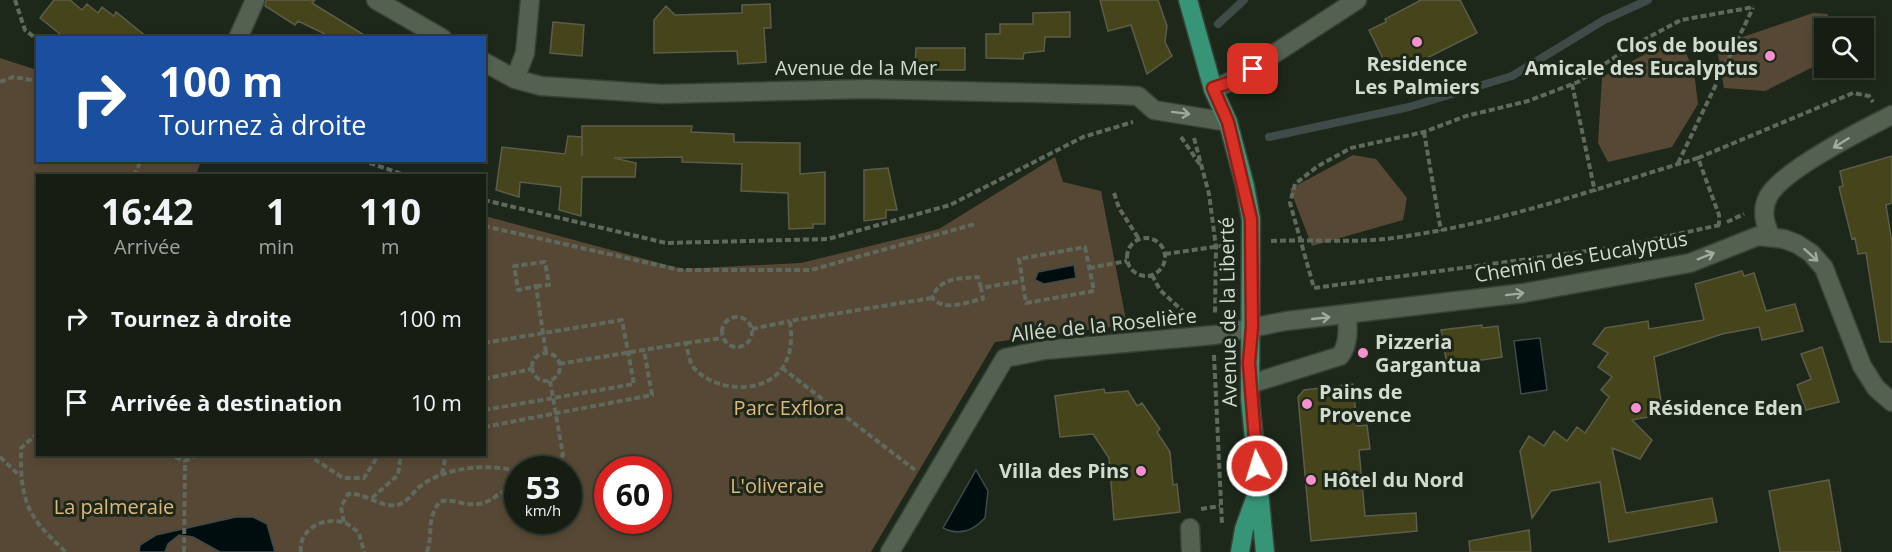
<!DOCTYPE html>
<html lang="fr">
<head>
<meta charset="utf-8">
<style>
	:root { --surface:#161e14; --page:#1f271d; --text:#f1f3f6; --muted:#9ea2a0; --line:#353c34 }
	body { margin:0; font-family:"Open Sans",sans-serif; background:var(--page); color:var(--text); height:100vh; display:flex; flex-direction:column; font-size:22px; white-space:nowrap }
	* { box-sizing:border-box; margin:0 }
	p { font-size:20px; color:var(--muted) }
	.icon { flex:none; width:33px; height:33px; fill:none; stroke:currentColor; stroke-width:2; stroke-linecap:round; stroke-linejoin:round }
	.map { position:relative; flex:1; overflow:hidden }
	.drawer { position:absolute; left:36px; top:174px; width:450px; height:282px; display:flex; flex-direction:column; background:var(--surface); border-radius:0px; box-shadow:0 3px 9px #0003,0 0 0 2px var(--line) }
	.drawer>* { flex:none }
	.guide { position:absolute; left:36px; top:36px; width:450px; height:126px; border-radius:0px; box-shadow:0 3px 9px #0003,0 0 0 2px var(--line); background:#1a4fa0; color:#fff; overflow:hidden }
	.fabs { position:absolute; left:1814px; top:18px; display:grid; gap:12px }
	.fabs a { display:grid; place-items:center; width:60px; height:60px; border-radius:0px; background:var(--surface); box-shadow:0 3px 9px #0003,0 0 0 2px var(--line); font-size:30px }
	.speed { position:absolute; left:504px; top:456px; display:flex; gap:12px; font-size:30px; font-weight:700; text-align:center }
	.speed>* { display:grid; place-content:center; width:78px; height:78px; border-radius:50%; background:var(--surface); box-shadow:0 3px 9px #0003,0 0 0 2px var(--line); line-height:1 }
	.speed small { font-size:15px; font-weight:400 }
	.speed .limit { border:9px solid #d22; background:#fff; color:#111 }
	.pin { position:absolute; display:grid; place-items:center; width:51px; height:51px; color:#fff; margin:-26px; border-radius:12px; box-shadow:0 3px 9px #0006 }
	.me { position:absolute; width:66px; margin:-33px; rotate:355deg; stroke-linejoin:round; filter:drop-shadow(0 0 4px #0008) }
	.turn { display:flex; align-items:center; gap:21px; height:126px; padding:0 24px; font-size:27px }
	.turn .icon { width:78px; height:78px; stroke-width:2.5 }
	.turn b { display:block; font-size:42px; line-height:51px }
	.eta { display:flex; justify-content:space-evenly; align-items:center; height:102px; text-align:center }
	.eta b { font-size:36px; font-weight:700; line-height:42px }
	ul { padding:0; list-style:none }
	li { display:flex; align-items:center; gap:18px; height:84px; padding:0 24px }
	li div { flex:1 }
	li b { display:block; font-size:22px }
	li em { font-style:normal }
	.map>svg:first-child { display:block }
</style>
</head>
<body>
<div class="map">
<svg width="1892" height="552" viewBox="0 0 1892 552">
	<rect width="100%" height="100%" fill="#1d281a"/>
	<path fill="#564834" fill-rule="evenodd" d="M1813 13 1828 14 1819 64 1765 91 1724 88 1717 49 1731 41Z
		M1670 41H1681L1694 72 1698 104 1672 147 1608 162 1598 143 1602 77Z
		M0 58 37 70 38 160 201 161 196 175 38 176V454H484L485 216 682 269 801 263 939 229 1055 157 1063 182 1101 191 1127 325 995 342 871 552H0ZM518 470H568V520H518ZM608 470H658V520H608Z
		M1353 155 1376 159 1407 198 1403 220 1312 246 1290 189Z"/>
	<path fill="#000d0e" stroke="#3f4b48" stroke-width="1.5" d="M1074 265 1076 278 1044 284 1035 280 1038 272Z
		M1540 338 1547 390 1521 394 1514 341Z
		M976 470 988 491 985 518C973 531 959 536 943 528Z
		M236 517H253L267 524 275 552H220L193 537 179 535 168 544 165 552H139L140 545 156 535Z"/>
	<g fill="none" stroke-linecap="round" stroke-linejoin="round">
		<path stroke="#3f4b48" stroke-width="8" d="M1218 24 1244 0
			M1269 137 1409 107 1512 76 1604 20 1648 0"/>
	</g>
	<path fill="#45441b" stroke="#5c5d49" stroke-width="1.5" d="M54 0H70L82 10 87 4 98 13 102 7 114 16 116 12 148 38H65L40 18Z
		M266 0H315L312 3 369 38H333L298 21 295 25 265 6Z
		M1100 0H1158L1167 26 1165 42 1172 56 1147 74 1131 25 1108 31Z
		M1421 0H1460L1477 33 1409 67 1407 64 1390 73 1369 30 1386 22 1385 19Z
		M770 4 771 28H764L766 62 738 64 737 51 654 53V20L666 6 675 15 742 13V5Z
		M1070 12V37H1045L1044 51 1024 53 1023 59 986 58V34H1000V24H1033V13Z
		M553 22 584 25 582 56 550 53Z
		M916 48H965V70H915Z
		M582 126H692L691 132 734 134V142L800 143V174L825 172V224H813V228L789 229 788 193 741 191 742 164 682 162V157L614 158 636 163 635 177H582L581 216 559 210 561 187 520 182 519 197 496 190 502 147 565 154 568 136 582 137V156Z
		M1892 156V203L1886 205 1892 243V342H1880L1866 253 1858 254 1855 238 1852 239 1839 187 1843 186 1840 171Z
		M888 168 897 210H886V218L864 221V170Z
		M1742 271 1744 276 1754 273 1766 311 1795 304 1803 331 1762 340 1759 327 1722 334 1654 357 1663 414 1632 420 1652 440 1640 459 1612 448 1626 513 1712 498 1717 522 1609 542 1600 482 1551 491 1532 518 1520 451 1529 436 1544 446 1554 431 1567 441 1577 427 1585 433 1609 397 1601 390 1612 377 1598 367 1608 353 1593 344 1605 328 1648 321 1649 329 1704 320 1695 284Z
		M1482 325V328L1498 326 1502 357 1447 365 1441 330Z
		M1822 347 1839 402 1806 410 1797 385 1811 379 1801 354Z
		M1353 384 1357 426 1367 425 1370 449 1359 450 1365 516 1416 513 1417 531 1311 541 1298 397 1304 390Z
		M1104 389 1105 393 1128 391 1137 406 1142 403 1160 429 1157 432 1170 452 1173 485 1177 484 1180 512 1114 520 1109 458 1093 434 1060 437 1055 396Z
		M1829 480 1841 552H1780L1769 491Z
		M1529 530 1531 552H1470L1469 541Z"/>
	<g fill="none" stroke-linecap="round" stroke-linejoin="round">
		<defs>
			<path id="minor" d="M376 0 442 38
				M238 38 255 0
				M484 62 515 79 541 86 662 94 867 89 1117 95 1138 96 1154 110 1228 122
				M515 79 525 53 530 0
				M1213 89 1234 80 1357 0
				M1771 237C1765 224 1761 211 1768 197 1781 171 1864 129 1892 115
				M1250 384 1340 356C1349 344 1348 330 1347 315
				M1190 528 1191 552
				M890 552 1005 358 1045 350 1215 335 1286 321 1524 293 1690 263 1758 236 1784 239 1797 244 1811 253 1824 268 1862 366 1876 388 1892 402"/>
			<path id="major" d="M1188 0 1213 89 1228 122 1245 186 1251 219 1250 398 1265 552
				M1240 552 1244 529 1256 496"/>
		</defs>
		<use href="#minor" stroke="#384136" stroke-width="21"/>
		<use href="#major" stroke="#384136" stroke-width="21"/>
		<path stroke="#5f695d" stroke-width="4" stroke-dasharray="6 3" stroke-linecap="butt" d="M15 0 25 30 38 40
			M0 82 13 77 38 81
			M1572 84 1595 192
			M1424 132 1441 231
			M1181 137 1201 166
			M1194 138 1209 194 1216 247 1215 315
			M1698 158 1853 93 1869 96 1873 102
			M361 160 408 176
			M1678 163 1753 8
			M134 176 141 160
			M1114 193 1119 208 1139 239
			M484 200 666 243 828 239 950 205 1083 137 1133 122
			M1727 222 1744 214
			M1720 225 1617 247 1314 288 1290 203 1295 184 1318 166 1351 148 1424 132 1466 116 1528 101 1578 82 1630 47 1681 20 1754 7
			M484 226 680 270H811L975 224
			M1127 257a19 19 0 1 1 38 0a19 19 0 1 1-38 0Z
			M1271 241C1309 239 1348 243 1385 239 1493 226 1595 189 1698 158L1719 215V225
			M1085 247 1094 291 1026 303 1019 259Z
			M1165 254 1228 245
			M1089 268 1127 261
			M1152 275 1160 290 1187 315
			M536 286 549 285 545 262 514 266 518 290 536 286 546 353
			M981 288 978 277C958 279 940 277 932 298 945 312 966 302 983 299L981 288 1022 281
			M722 332a15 15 0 1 1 30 0a15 15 0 1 1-30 0Z
			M752 329 790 321
			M484 343 622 320 634 384 484 410
			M686 343 722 338
			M532 367a14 14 0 1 1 28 0a14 14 0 1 1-28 0Z
			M1214 355 1222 524
			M559 364 686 343C688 351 689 363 695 369 716 392 765 395 783 367 792 353 792 337 790 321L932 298
			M782 368 915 470
			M484 379 532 369
			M550 381 563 455 551 470
			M484 427 652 395 644 350
			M38 433 21 448C20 501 27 517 66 552
			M167 454 185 461
			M307 454 343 478H364L379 454
			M0 457 20 476
			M442 474 446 454
			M372 498 398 475 401 454
			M1201 509 1220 506
			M344 522 341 507 348 494C365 492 380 508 397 505 409 502 413 491 422 485 448 466 489 464 518 471
			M184 552 185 461 199 454
			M301 552C298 530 322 517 342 522 348 523 354 529 359 533L364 552
			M427 552C434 531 425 522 440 501 454 499 465 506 478 504 496 502 499 487 518 489"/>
		<use href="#minor" stroke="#546151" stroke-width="18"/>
		<use href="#major" stroke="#369477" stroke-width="18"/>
	</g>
	<defs><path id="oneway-shaft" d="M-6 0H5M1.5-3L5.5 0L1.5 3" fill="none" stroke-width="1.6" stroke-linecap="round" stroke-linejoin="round" transform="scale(1.5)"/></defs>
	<g stroke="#a0aa9e">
		<use href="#oneway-shaft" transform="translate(1181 113) rotate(7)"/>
		<use href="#oneway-shaft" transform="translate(1841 143) rotate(148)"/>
		<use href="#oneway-shaft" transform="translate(1811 255) rotate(42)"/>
		<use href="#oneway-shaft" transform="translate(1706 256) rotate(-22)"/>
		<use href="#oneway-shaft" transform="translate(1515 294) rotate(-7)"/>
		<use href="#oneway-shaft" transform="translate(1321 318) rotate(-6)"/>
	</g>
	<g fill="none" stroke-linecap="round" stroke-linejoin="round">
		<defs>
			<path id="route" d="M1253 69 1234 81 1213 88 1228 122 1251 219 1252 327 1249 363 1257 466"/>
		</defs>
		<use href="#route" stroke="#8d1f18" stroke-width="15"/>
		<use href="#route" stroke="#d93025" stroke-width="10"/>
	</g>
	<g fill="#f790ce" stroke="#1d281a" stroke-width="2">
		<circle cx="1417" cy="42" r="6"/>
		<circle cx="1770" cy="56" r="6"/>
		<circle cx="1363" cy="353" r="6"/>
		<circle cx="1307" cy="404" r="6"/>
		<circle cx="1636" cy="408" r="6"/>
		<circle cx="1141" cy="471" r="6"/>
		<circle cx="1311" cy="480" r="6"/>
	</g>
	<g text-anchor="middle" stroke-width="6" stroke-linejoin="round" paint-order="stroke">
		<g font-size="20" font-weight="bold" fill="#d3dbd1" stroke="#1d281a" text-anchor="start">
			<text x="1758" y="52" text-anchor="end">Clos de boules<tspan x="1758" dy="23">Amicale des Eucalyptus</tspan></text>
			<text x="1417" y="71" text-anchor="middle">Residence<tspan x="1417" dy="23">Les Palmiers</tspan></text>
			<text x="1375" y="349">Pizzeria<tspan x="1375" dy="23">Gargantua</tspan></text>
			<text x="1319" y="399">Pains de<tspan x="1319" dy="23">Provence</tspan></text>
			<text x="1648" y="415">Résidence Eden</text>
			<text x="1129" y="478" text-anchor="end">Villa des Pins</text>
			<text x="1323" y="487">Hôtel du Nord</text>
		</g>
		<g font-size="20" fill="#d3dbd1" stroke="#1d281a">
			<text x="856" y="75">Avenue de la Mer</text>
			<text transform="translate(1581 257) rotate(-10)" y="7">Chemin des Eucalyptus</text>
			<text transform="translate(1228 312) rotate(-91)" y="7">Avenue de la Liberté</text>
			<text transform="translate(1104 325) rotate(-6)" y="7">Allée de la Roselière</text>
		</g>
		<g font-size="20" fill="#e0b87c" stroke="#1d281a">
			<text x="789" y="415">Parc Exflora</text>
			<text x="777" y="493">L'oliveraie</text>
			<text x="114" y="514">La palmeraie</text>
		</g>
	</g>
</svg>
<div class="fabs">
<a><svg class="icon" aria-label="search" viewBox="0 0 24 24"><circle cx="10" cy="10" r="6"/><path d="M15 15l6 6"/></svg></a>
</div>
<div class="speed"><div>53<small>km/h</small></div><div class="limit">60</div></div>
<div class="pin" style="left:1253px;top:69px;background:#d93025"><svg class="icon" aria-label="arrive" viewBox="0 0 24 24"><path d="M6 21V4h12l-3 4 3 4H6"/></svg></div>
<svg class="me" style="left:1257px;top:466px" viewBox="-20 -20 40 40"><circle r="17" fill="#d93025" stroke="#fff" stroke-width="3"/><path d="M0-11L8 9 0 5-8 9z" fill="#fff"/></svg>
<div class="guide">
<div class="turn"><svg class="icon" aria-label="right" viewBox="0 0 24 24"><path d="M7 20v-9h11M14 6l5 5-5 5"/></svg><div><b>100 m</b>Tournez à droite</div></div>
</div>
<section class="drawer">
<div class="eta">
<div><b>16:42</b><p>Arrivée</p></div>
<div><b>1</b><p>min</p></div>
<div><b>110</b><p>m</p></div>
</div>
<ul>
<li><svg class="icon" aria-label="right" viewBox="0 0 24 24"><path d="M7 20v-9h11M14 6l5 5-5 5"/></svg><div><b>Tournez à droite</b></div><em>100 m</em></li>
<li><svg class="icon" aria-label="arrive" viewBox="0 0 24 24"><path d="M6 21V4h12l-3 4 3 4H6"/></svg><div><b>Arrivée à destination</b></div><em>10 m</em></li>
</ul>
</section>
</div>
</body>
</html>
